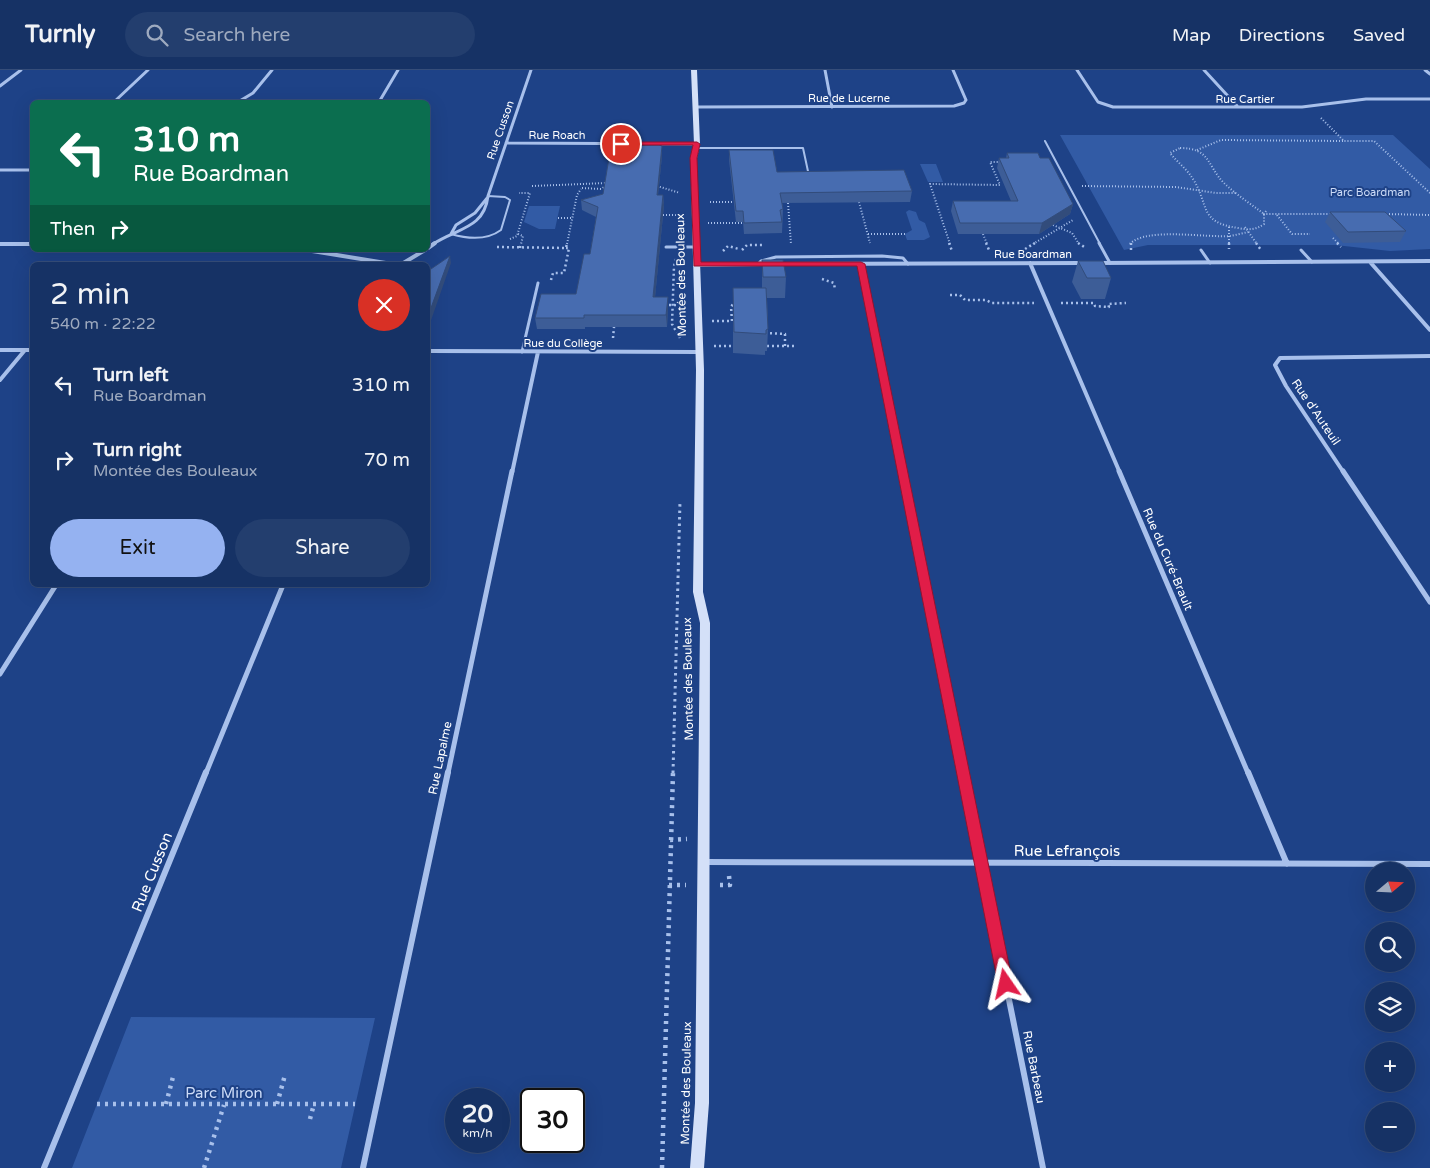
<!DOCTYPE html>
<html lang="en">
<head>
<meta charset="utf-8">
<style>
	:root { --surface:#163265; --page:#233e6e; --text:#f1f3f6; --muted:#9eaabf; --line:#354d79; --accent:#95b2f1 }
	body { margin:0; font-family:"Varela Round",sans-serif; background:var(--page); color:var(--text); height:100vh; display:flex; flex-direction:column; font-size:19px; white-space:nowrap }
	* { box-sizing:border-box; margin:0 }
	p { font-size:16px; color:var(--muted) }
	.icon { flex:none; width:28px; height:28px; fill:none; stroke:currentColor; stroke-width:2; stroke-linecap:round; stroke-linejoin:round }
	.map { position:relative; flex:1; overflow:hidden }
	.sheet { position:absolute; left:30px; top:192px; width:400px; height:325px; display:flex; flex-direction:column; background:var(--surface); border-radius:8px; box-shadow:0 5px 20px #0002,0 0 0 1px var(--line) }
	.sheet>* { flex:none }
	.hud { position:absolute; left:30px; top:30px; width:400px; height:152px; border-radius:8px; box-shadow:0 5px 20px #0002,0 0 0 1px var(--line); background:#0b6e4f; color:#fff; overflow:hidden }
	.needle { width:32px; rotate:71deg }
	.buttons { position:absolute; left:1365px; top:792px; display:grid; gap:10px }
	.buttons a { display:grid; place-items:center; width:50px; height:50px; border-radius:50%; background:var(--surface); box-shadow:0 5px 20px #0002,0 0 0 1px var(--line); font-size:25px }
	.speed { position:absolute; left:445px; top:1018px; display:flex; gap:10px; font-size:25px; font-weight:700; text-align:center }
	.speed>* { display:grid; place-content:center; width:65px; height:65px; border-radius:50%; background:var(--surface); box-shadow:0 5px 20px #0002,0 0 0 1px var(--line); line-height:1 }
	.speed small { font-size:12px; font-weight:400 }
	.speed .limit { border:2px solid #111; border-radius:8px; background:#fff; color:#111 }
	.pin { position:absolute; display:grid; place-items:center; width:42px; height:42px; color:#fff; margin:-21px; border:2px solid #fff; border-radius:50%; box-shadow:0 1px 5px #0007 }
	.me { position:absolute; width:55px; margin:-28px; rotate:349deg; stroke-linejoin:round; filter:drop-shadow(0 0 4px #0008) }
	.turn { display:flex; align-items:center; gap:18px; height:105px; padding:0 20px; font-size:22px }
	.turn .icon { width:65px; height:65px; stroke-width:2.5 }
	.turn b { display:block; font-size:35px; line-height:42px }
	.then { display:flex; align-items:center; height:48px; padding:0 20px; background:#0003; gap:10px; font-size:19px }
	.round { display:grid; place-items:center; flex:none; width:52px; height:52px; border-radius:26px; background:var(--page) }
	.head { display:flex; align-items:center; justify-content:space-between; height:85px; padding:0 20px }
	h1 { font-size:30px; font-weight:600; line-height:38px }
	.primary-button { display:flex; gap:10px; margin-top:auto; padding:10px 20px }
	.primary-button a { flex:1; height:58px; border-radius:30px; background:var(--accent); color:#111; font-size:20px; font-weight:600; line-height:58px; text-align:center }
	.primary-button a+a { background:var(--page); color:var(--text) }
	ul { padding:0; list-style:none }
	li { display:flex; align-items:center; gap:15px; height:75px; padding:0 20px }
	li div { flex:1 }
	li b { display:block; font-size:19px }
	li em { font-style:normal }
	header { display:flex; align-items:center; gap:30px; box-sizing:border-box; height:70px; padding:0 25px; background:var(--surface); border-bottom:1px solid var(--line) }
	header strong { font-size:24px }
	nav { display:flex; gap:28px; margin-inline-start:auto; font-size:18px }
	.search { width:350px; height:45px; background:var(--page); display:flex; align-items:center; gap:12px; box-sizing:border-box; padding:0 18px; border-radius:28px; color:var(--muted); font-size:19px }
	.map>svg:first-child { display:block }
</style>
</head>
<body>
<header>
<strong>Turnly</strong>
<div class="search"><svg class="icon" aria-label="search" viewBox="0 0 24 24"><circle cx="10" cy="10" r="6"/><path d="M15 15l6 6"/></svg>Search here</div>
<nav><a>Map</a><a>Directions</a><a>Saved</a></nav>
</header>
<div class="map">
<svg width="1430" height="1098" viewBox="0 0 1430 1098">
	<rect width="100%" height="100%" fill="#1e4287"/>
	<path fill="#325ba5" d="M1060 65H1393L1430 99V179L1390 181 1335 175H1148L1124 180Z
		M920 94H936L943 112H928Z
		M529 136H560L555 159H539L524 152Z
		M909 140 916 142 919 150 925 153 930 167 924 170H907L905 164 912 160 906 142Z
		M131 947 375 948 341 1098H72Z"/>
	<g fill="none" stroke-linecap="round" stroke-linejoin="round">
		<path stroke="#a8c0eb" stroke-width="2" stroke-dasharray="1 2" stroke-linecap="butt" d="M1321 48 1344 71H1374L1430 123
			M1180 78C1210 78 1207 95 1223 112 1235 124 1251 134 1264 144V154C1256 160 1248 160 1238 158 1198 152 1210 136 1193 109 1187 99 1177 92 1170 83Z
			M1197 80 1221 70 1343 71
			M532 116 607 113
			M657 116 680 123
			M1082 116 1176 117 1216 123H1236
			M582 118 601 119 606 116
			M710 132H734
			M859 132 870 173
			M788 133 791 174
			M1266 141 1264 144H1332
			M1386 144 1430 145
			M663 145H682
			M1277 145 1292 164H1310
			M558 148H573
			M708 153H743
			M1053 155 1072 163 1079 174
			M1229 157V174
			M1245 157 1257 174
			M518 164 523 166 521 174
			M868 164H905
			M983 164 987 174
			M1333 168 1339 174
			M510 169 517 166 530 123H519
			M567 174 577 125 581 119
			M950 174 930 114 1000 115 990 92H1001
			M1033 174 1073 150
			M1130 174C1145 157 1207 168 1230 166 1236 165 1243 163 1249 162"/>
		<path stroke="#a8c0eb" stroke-width="2.5" stroke-dasharray="2 3" stroke-linecap="butt" d="M949 173 952 181
			M986 173 989 180
			M1078 173 1086 178
			M1131 173V181
			M1229 173V179
			M1256 173 1261 180
			M1337 173 1341 177
			M497 177 566 178 567 173
			M520 178 521 173
			M1025 179 1035 173
			M742 180 747 175H763
			M723 181 728 176 739 179
			M676 189 674 196 672 254 680 268
			M822 209 834 213 835 220
			M551 210 553 203H564L569 178H566
			M950 225H960L965 230H986L992 233H1034
			M1061 233H1094L1095 236 1109 237 1108 234 1126 233
			M664 235H682
			M712 251H732L731 237 733 234
			M765 263 785 264V276
			M613 268 614 257
			M714 276H733
			M767 276H796"/>
		<path stroke="#a8c0eb" stroke-width="3" stroke-dasharray="2.5 4" stroke-linecap="butt" d="M673 703 680 431"/>
		<path stroke="#a8c0eb" stroke-width="4.5" stroke-dasharray="3 5" stroke-linecap="butt" d="M670 770 687 769
			M669 815H686
			M720 815H730L729 806
			M97 1034H355
			M166 1034 174 1003
			M277 1034 285 1005
			M310 1049 314 1034
			M204 1098 224 1035
			M662 1098 673 702"/>
		<path stroke="#a8c0eb" stroke-width="2" d="M1045 71 1100 174
			M696 78H803L809 106
			M451 164C468 169 486 171 501 160L510 130 505 127 488 126"/>
		<path stroke="#a8c0eb" stroke-width="3" d="M1099 173 1110 193
			M666 177H696
			M1201 180 1210 193
			M1301 180 1312 192
			M758 194 761 191 776 187 882 186 903 188 908 194
			M522 282 538 213"/>
		<path stroke="#a8c0eb" stroke-width="3" d="M825 0 832 37
			M1077 0 1098 32 1113 37H1302L1366 29H1430
			M1204 0 1238 37
			M1425 0 1430 4
			M0 16 21 0
			M114 32 148 0
			M238 32 253 23 272 0
			M379 32 398 0
			M696 37 954 36 964 33 966 30 953 0
			M506 73 697 74
			M0 100H32
			M451 164 456 155 475 143 488 127
			M0 174H32
			M433 174C457 158 484 159 488 126L531 0"/>
		<path stroke="#a8c0eb" stroke-width="4" d="M0 174H32
			M428 178 435 173
			M306 180 398 195
			M1370 192 1430 260
			M1030 193 1120 403
			M1098 193 1430 191
			M778 194 1082 193
			M861 194 903 403
			M400 195 425 180
			M697 195 767 194
			M0 280H32
			M428 281 698 282
			M0 310 25 280
			M512 403 538 282
			M1344 403 1286 316 1275 295 1280 288 1430 286"/>
		<path stroke="#a8c0eb" stroke-width="5" d="M903 401 964 703
			M1119 401 1248 703
			M1343 401 1430 532
			M0 604 56 515
			M206 703 283 515
			M448 703 512 401"/>
		<path stroke="#a8c0eb" stroke-width="6" d="M963 702 1043 1098
			M1248 702 1287 794
			M705 792 1430 794
			M44 1098 206 702
			M363 1098 448 702"/>
		<path fill="#d4e0f8" fill-rule="evenodd" d="M691 0H697L700 74 697 88V111L704 300 703 522 710 553 709 1033 704 1098H690L695 1033 700 553 693 522 696 300 691 111V88L694 74Z"/>
	</g>
	<path fill="#3d5d97" d="M662 76V86L658 125H663L664 135 655 227 668 238 667 257H585V259H537L535 248 576 224 590 184 596 147 582 140 581 130 603 124Z
		M729 80 777 102 912 121 910 132 782 133 783 139 782 163 744 164 743 152H736L729 90Z
		M1007 83 1040 88 1073 134 1070 144 1039 164H958L951 141 953 131H1011L997 98 999 88H1006Z
		M1330 142 1406 161 1400 172 1343 173 1325 152Z
		M762 190 786 207 785 228H767L768 259 767 281H765V285L733 283V218H762Z
		M1078 191 1111 208 1105 229H1081L1072 212Z"/>
	<path fill="#324c7b" d="M662 76V86L657 135V125Z
		M663 125 664 135 654 238 653 227Z
		M1073 134 1070 144 1039 164 1042 153Z
		M450 186 451 193 428 259V246Z
		M668 227V238L667 257 666 245Z"/>
	<path fill="#476cb0" stroke="#324c7b" d="M659 75 662 76 657 125H663L653 227H668L666 245H584V248H535L541 224H576L584 184H590L598 137 581 130 603 124 611 76Z
		M729 80H773L777 102 904 100 912 121 780 123 783 139 780 140 782 152 744 153 743 141H736Z
		M1007 83H1038L1040 88H1049L1073 134 1042 153H960L953 131H1018L999 88H1009Z
		M1330 142H1385L1406 161 1348 162Z
		M450 186 428 246V201Z
		M762 190H783L786 207H763Z
		M1078 191H1103L1111 208H1087Z
		M733 218H766L768 259 766 260V264L734 262Z"/>
	<path fill="#e11d48" stroke="#92132f" d="M621 72H697L700 74 697 88 701 192H861L865 194 1013 914 1011 919 1006 921 1000 919 998 914 857 196H694L690 88 693 75H619V72Z"/>
	<g text-anchor="middle" stroke-width="4" stroke-linejoin="round" paint-order="stroke">
		<g font-size="11" fill="#fff" stroke="#1e4287">
			<text x="849" y="32">Rue de Lucerne</text>
			<text x="1245" y="33">Rue Cartier</text>
			<text transform="translate(500 60) rotate(-71)" y="4">Rue Cusson</text>
			<text x="557" y="69">Rue Roach</text>
			<text x="1033" y="188">Rue Boardman</text>
			<text x="563" y="277">Rue du Collège</text>
		</g>
		<g font-size="11" fill="#cddcf8" stroke="#1e4287">
			<text x="1370" y="126">Parc Boardman</text>
		</g>
		<g font-size="12" fill="#fff" stroke="#1e4287">
			<text transform="translate(681 205) rotate(-91)" y="4">Montée des Bouleaux</text>
			<text transform="translate(1316 342) rotate(56)" y="4">Rue d'Auteuil</text>
			<text transform="translate(1168 489) rotate(67)" y="4">Rue du Curé-Brault</text>
			<text transform="translate(688 609) rotate(-91)" y="4">Montée des Bouleaux</text>
			<text transform="translate(440 688) rotate(-78)" y="4">Rue Lapalme</text>
			<text transform="translate(1034 997) rotate(79)" y="4">Rue Barbeau</text>
			<text transform="translate(686 1013) rotate(-89)" y="4">Montée des Bouleaux</text>
		</g>
		<g font-size="15" fill="#fff" stroke="#1e4287">
			<text x="1067" y="786">Rue Lefrançois</text>
			<text transform="translate(152 802) rotate(-68)" y="5">Rue Cusson</text>
		</g>
		<g font-size="15" fill="#cddcf8" stroke="#1e4287">
			<text x="224" y="1028">Parc Miron</text>
		</g>
	</g>
</svg>
<div class="buttons">
<a><svg class="needle" viewBox="-14 -14 28 28"><path d="M0-13l5 13h-10z" fill="#e53935"/><path d="M0 13l5-13h-10z" fill="#9eaabf"/></svg></a>
<a><svg class="icon" aria-label="search" viewBox="0 0 24 24"><circle cx="10" cy="10" r="6"/><path d="M15 15l6 6"/></svg></a>
<a><svg class="icon" aria-label="layers" viewBox="0 0 24 24"><path d="M12 4l9 5-9 5-9-5zM3 14l9 5 9-5"/></svg></a>
<a>+</a>
<a>−</a>
</div>
<div class="speed"><div>20<small>km/h</small></div><div class="limit">30</div></div>
<div class="pin" style="left:621px;top:74px;background:#d93025"><svg class="icon" aria-label="arrive" viewBox="0 0 24 24"><path d="M6 21V4h12l-3 4 3 4H6"/></svg></div>
<svg class="me" style="left:1006px;top:914px" viewBox="-20 -20 40 40"><path d="M0-17L14 15 0 8-14 15z" fill="#e11d48" stroke="#fff" stroke-width="4"/></svg>
<div class="hud">
<div class="turn"><svg class="icon" aria-label="left" viewBox="0 0 24 24"><path d="M17 20v-9H6M10 6l-5 5 5 5"/></svg><div><b>310 m</b>Rue Boardman</div></div>
<div class="then">Then<svg class="icon" aria-label="right" viewBox="0 0 24 24"><path d="M7 20v-9h11M14 6l5 5-5 5"/></svg></div>
</div>
<section class="sheet">
<div class="head"><div><h1>2 min</h1><p>540 m · 22:22</p></div><a class="round" style="background:#d93025;color:#fff"><svg class="icon" aria-label="close" viewBox="0 0 24 24"><path d="M6 6l12 12M18 6L6 18"/></svg></a></div>
<ul>
<li><svg class="icon" aria-label="left" viewBox="0 0 24 24"><path d="M17 20v-9H6M10 6l-5 5 5 5"/></svg><div><b>Turn left</b><p>Rue Boardman</p></div><em>310 m</em></li>
<li><svg class="icon" aria-label="right" viewBox="0 0 24 24"><path d="M7 20v-9h11M14 6l5 5-5 5"/></svg><div><b>Turn right</b><p>Montée des Bouleaux</p></div><em>70 m</em></li>
</ul>
<div class="primary-button"><a>Exit</a><a>Share</a></div>
</section>
</div>
</body>
</html>
